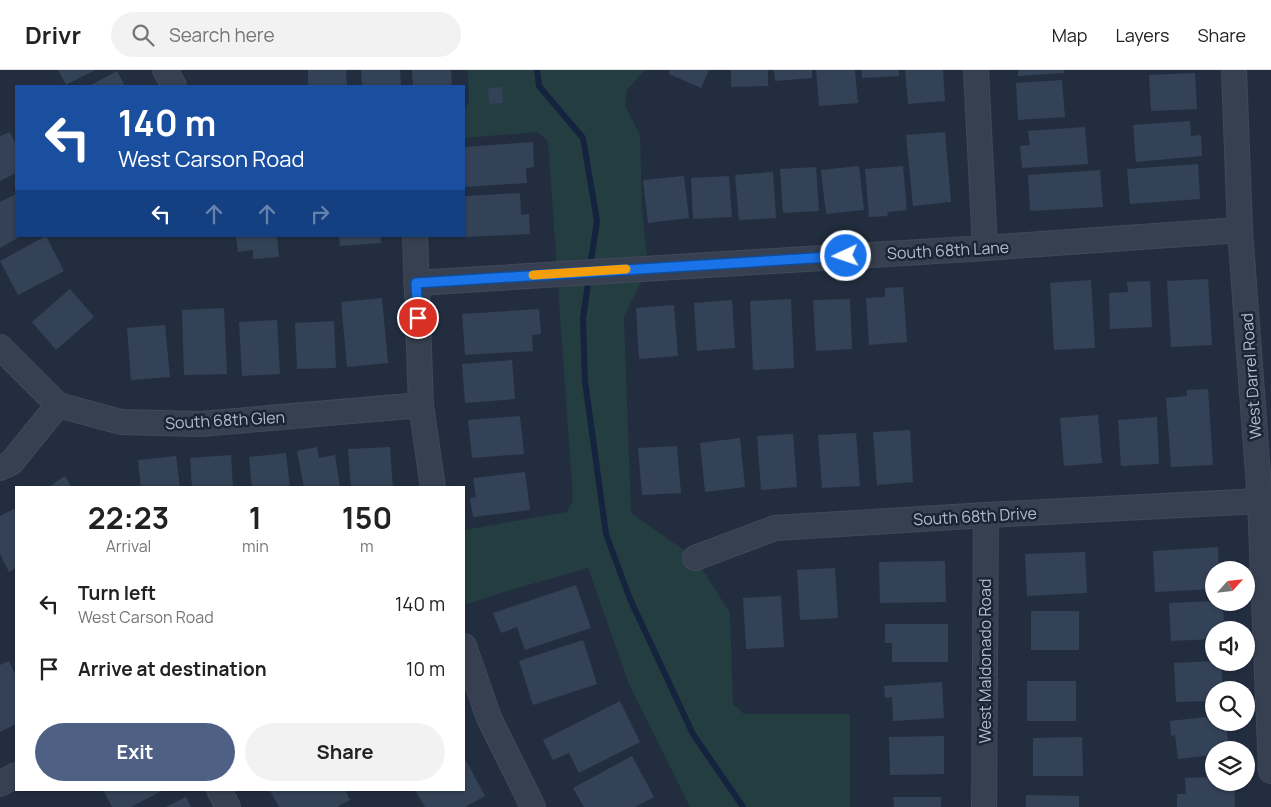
<!DOCTYPE html>
<html lang="en">
<head>
<meta charset="utf-8">
<style>
	:root { --surface:#fff; --page:#f2f2f2; --text:#222; --muted:#767676; --line:#e0e0e0; --accent:#4e6185 }
	body { margin:0; font-family:Manrope,sans-serif; background:var(--page); color:var(--text); height:100vh; display:flex; flex-direction:column; font-size:19px; white-space:nowrap }
	* { box-sizing:border-box; margin:0 }
	p { font-size:16px; color:var(--muted) }
	.icon { flex:none; width:28px; height:28px; fill:none; stroke:currentColor; stroke-width:2; stroke-linecap:round; stroke-linejoin:round }
	.map { position:relative; flex:1; overflow:hidden }
	.panel { position:absolute; left:15px; top:416px; width:450px; height:305px; display:flex; flex-direction:column; background:var(--surface); border-radius:0px; box-shadow:0 1px 4px #0004 }
	.panel>* { flex:none }
	.top-card { position:absolute; left:15px; top:15px; width:450px; height:152px; border-radius:0px; box-shadow:0 1px 4px #0004; background:#1a4fa0; color:#fff; overflow:hidden }
	.needle { width:32px; rotate:63deg }
	.controls { position:absolute; left:1205px; top:491px; display:grid; gap:10px }
	.controls a { display:grid; place-items:center; width:50px; height:50px; border-radius:50%; background:var(--surface); box-shadow:0 1px 4px #0004; font-size:25px }
	.pin { position:absolute; display:grid; place-items:center; width:42px; height:42px; color:#fff; margin:-21px; border:2px solid #fff; border-radius:50%; box-shadow:0 1px 5px #0007 }
	.me { position:absolute; width:55px; margin:-28px; rotate:267deg; stroke-linejoin:round; filter:drop-shadow(0 0 4px #0008) }
	.turn { display:flex; align-items:center; gap:18px; height:105px; padding:0 20px; font-size:22px }
	.turn .icon { width:65px; height:65px; stroke-width:2.5 }
	.turn b { display:block; font-size:35px; line-height:42px }
	.lanes { display:flex; align-items:center; height:48px; padding:0 20px; background:#0003; justify-content:center; gap:25px; direction:ltr }
	.lanes .off { opacity:.35 }
	.eta { display:flex; justify-content:space-evenly; align-items:center; height:85px; text-align:center }
	.eta b { font-size:30px; font-weight:700; line-height:35px }
	.primary-button { display:flex; gap:10px; margin-top:auto; padding:10px 20px }
	.primary-button a { flex:1; height:58px; border-radius:30px; background:var(--accent); color:#fff; font-size:20px; font-weight:700; line-height:58px; text-align:center }
	.primary-button a+a { background:var(--page); color:var(--text) }
	ul { padding:0; list-style:none }
	li { display:flex; align-items:center; gap:15px; height:65px; padding:0 20px }
	li div { flex:1 }
	li b { display:block; font-size:19px }
	li em { font-style:normal }
	header { display:flex; align-items:center; gap:30px; box-sizing:border-box; height:70px; padding:0 25px; background:var(--surface); border-bottom:1px solid var(--line) }
	header strong { font-size:24px }
	nav { display:flex; gap:28px; margin-inline-start:auto; font-size:18px }
	.search { width:350px; height:45px; background:var(--page); display:flex; align-items:center; gap:12px; box-sizing:border-box; padding:0 18px; border-radius:28px; color:var(--muted); font-size:19px }
	.map>svg:first-child { display:block }
</style>
</head>
<body>
<header>
<strong>Drivr</strong>
<div class="search"><svg class="icon" aria-label="search" viewBox="0 0 24 24"><circle cx="10" cy="10" r="6"/><path d="M15 15l6 6"/></svg>Search here</div>
<nav><a>Map</a><a>Layers</a><a>Share</a></nav>
</header>
<div class="map">
<svg width="1271" height="737" viewBox="0 0 1271 737">
	<rect width="100%" height="100%" fill="#222e40"/>
	<path fill="#243d41" d="M468 0H645L627 20 625 36 640 65 642 137 648 198 624 247 631 443 695 488 730 543 733 634 744 644H850V737H690L629 614 588 498 504 522 464 535V460L567 442 573 431 548 71 537 62 464 68V37L469 33Z"/>
	<g fill="none" stroke-linecap="round" stroke-linejoin="round">
		<path stroke="#14243f" stroke-width="6" d="M537 0 539 16 583 68 597 151 590 197
			M589 206 583 249 585 311 606 464 630 529 693 664 743 737"/>
	</g>
	<path fill="#344257" d="M58 0H95L66 15Z
		M308 0H346L347 16H308Z
		M361 0H400L401 16H362Z
		M412 0H451L452 16H413Z
		M670 0H709L701 18 669 4Z
		M731 0H768V16L731 17Z
		M774 0H812V8L775 11Z
		M816 0H855L858 33 819 36Z
		M862 0H899V6L862 8Z
		M905 0H943L945 31 908 34Z
		M1018 0H1064V3L1018 6Z
		M117 1 125 16H89Z
		M1195 3 1197 39 1151 41 1149 5Z
		M1062 10 1065 47 1018 50 1016 13Z
		M502 17 503 33 489 34 488 18Z
		M1190 51 1191 66 1201 65 1202 86 1136 92 1133 55Z
		M1085 57 1088 94 1022 98 1020 76 1030 75 1028 61Z
		M10 62 16 75V103L0 111V66Z
		M945 62 951 132 913 136 906 65Z
		M533 72 534 97 526 98 527 113 464 117V77Z
		M1198 94 1200 129 1130 134 1127 99Z
		M859 96 864 140 826 144 821 100Z
		M903 96 907 140 887 142 888 146 869 147 865 99Z
		M816 97 819 141 783 143 780 99Z
		M1100 100 1103 137 1030 141 1028 105Z
		M773 102 776 148 739 150 735 105Z
		M684 106 689 148 648 153 643 110Z
		M729 106 732 147 693 149 691 108Z
		M520 123 521 145 529 144 530 164 464 167V126Z
		M16 124V166H21L0 178V132Z
		M46 166 64 201 18 225 0 191Z
		M236 166H277L279 187 253 189V180L238 182Z
		M339 166H381V173L340 176Z
		M1208 209 1212 275 1171 277 1167 211Z
		M1091 210 1095 278 1054 280 1050 213Z
		M1150 211 1152 257 1110 259 1109 223 1128 222 1127 212Z
		M903 217 907 272 869 275 866 228 885 227V218Z
		M70 219 94 247 56 280 32 252Z
		M382 228 388 293 347 297 341 232Z
		M791 229 794 298 753 300 750 231Z
		M850 229 852 279 816 281 813 230Z
		M732 230 735 278 697 281 694 233Z
		M674 235 678 286 639 289 636 238Z
		M224 238 227 304 184 305 182 240Z
		M539 239 541 264 532 265 533 281 465 285 462 244Z
		M277 250 280 304 242 306 239 252Z
		M334 251 336 298 297 299 295 253Z
		M165 255 170 307 131 310 127 258Z
		M512 290 515 329 465 333 462 294Z
		M1208 319 1213 395 1171 397 1166 328 1187 326V320Z
		M1098 345 1102 393 1064 396 1060 348Z
		M520 346 524 384 472 388 468 350Z
		M1157 347 1159 394 1121 396 1118 350Z
		M910 360 913 412 877 415 873 362Z
		M856 363 860 416 822 418 818 365Z
		M793 364 797 417 761 420 757 366Z
		M740 368 745 417 705 422 700 373Z
		M677 376 681 423 642 425 638 378Z
		M317 377 319 388 335 385 340 418H304L297 381Z
		M390 377 393 418H351L348 379Z
		M286 383 290 418H252L249 387Z
		M231 385 233 418H192L190 388Z
		M176 386 180 418H141L138 390Z
		M525 402 530 440 473 447 470 428 476 427 473 408Z
		M65 406 72 418H47Z
		M16 438V498L9 502 0 484V446Z
		M1218 477 1219 500H1214V519L1155 522 1153 481Z
		M1085 482 1087 523 1027 526 1025 484Z
		M945 491 946 532 880 533 879 492Z
		M835 498 838 548 800 550 797 500Z
		M576 515 591 558 525 580 517 557 501 563 493 543Z
		M781 526 784 577 746 579 743 528Z
		M1214 531V532H1223L1224 560H1214V569L1171 571 1169 533Z
		M1031 541H1079V580H1031Z
		M885 554H948V592H892V573H885Z
		M583 570 597 614 533 635 519 591Z
		M9 591 16 606V654L0 662V595Z
		M1214 591V592H1221L1223 620H1214V631L1176 632 1174 593Z
		M1027 611H1076V651H1027Z
		M942 612 944 648 893 651 892 627 885 628 884 616Z
		M620 631 640 672 579 703 569 683 553 690 543 670Z
		M1214 646V652H1226L1229 680H1214V685L1178 689 1175 665 1171 666 1170 651Z
		M944 666V704L890 705 889 667Z
		M1082 667 1083 706H1033V668Z
		M632 686 654 727 635 737H584L573 718Z
		M464 687 485 726 465 737H425L415 720H464Z
		M1214 707V712H1234L1235 737H1177V724H1186L1185 708Z
		M103 720H163L131 737H112Z
		M272 720H345L350 730 337 737H279L270 721Z
		M1026 725 1079 726V737H1026Z
		M186 727 191 737H166Z
		M893 727H941V737H894Z"/>
	<g fill="none" stroke-linecap="round" stroke-linejoin="round">
		<defs>
			<path id="street" d="M165 0 174 16
				M976 0 985 178
				M1234 0 1240 160 1260 431 1271 701
				M415 166 421 335 433 418
				M416 213 985 178 1240 160
				M0 277 58 335
				M0 398 11 393 58 335 121 352 201 354 421 335
				M695 488 775 458 986 445 1260 431
				M464 576 489 648 533 737
				M0 714 16 705
				M219 720 228 737
				M984 737 986 445"/>
		</defs>
		<use href="#street" stroke="#404959" stroke-width="26"/>
		<use href="#street" stroke="#374050" stroke-width="24"/>
	</g>
	<g fill="none" stroke-linecap="round" stroke-linejoin="round">
		<defs>
			<path id="route" d="M418 248 416 213 846 186"/>
		</defs>
		<use href="#route" stroke="#114b97" stroke-width="12"/>
		<use href="#route" stroke="#1a73e8" stroke-width="9"/>
		<path stroke="#f59e0b" stroke-width="9" d="M533 205 626 199"/>
	</g>
	<g text-anchor="middle" stroke-width="5" stroke-linejoin="round" paint-order="stroke">
		<g font-size="16" fill="#b3bbcb" stroke="#1b2535">
			<text transform="translate(948 180) rotate(-3)" y="6">South 68th Lane</text>
			<text transform="translate(1251 306) rotate(-94)" y="6">West Darrel Road</text>
			<text transform="translate(225 350) rotate(-3)" y="6">South 68th Glen</text>
			<text transform="translate(975 446) rotate(-3)" y="6">South 68th Drive</text>
			<text transform="translate(985 591) rotate(-90)" y="6">West Maldonado Road</text>
		</g>
	</g>
</svg>
<div class="controls">
<a><svg class="needle" viewBox="-14 -14 28 28"><path d="M0-13l5 13h-10z" fill="#e53935"/><path d="M0 13l5-13h-10z" fill="#767676"/></svg></a>
<a><svg class="icon" aria-label="sound" viewBox="0 0 24 24"><path d="M4 9h4l5-4v14l-5-4H4zM17 9q2 3 0 6"/></svg></a>
<a><svg class="icon" aria-label="search" viewBox="0 0 24 24"><circle cx="10" cy="10" r="6"/><path d="M15 15l6 6"/></svg></a>
<a><svg class="icon" aria-label="layers" viewBox="0 0 24 24"><path d="M12 4l9 5-9 5-9-5zM3 14l9 5 9-5"/></svg></a>
</div>
<div class="pin" style="left:418px;top:248px;background:#d93025"><svg class="icon" aria-label="arrive" viewBox="0 0 24 24"><path d="M6 21V4h12l-3 4 3 4H6"/></svg></div>
<svg class="me" style="left:846px;top:186px" viewBox="-20 -20 40 40"><circle r="17" fill="#1a73e8" stroke="#fff" stroke-width="3"/><path d="M0-11L8 9 0 5-8 9z" fill="#fff"/></svg>
<div class="top-card">
<div class="turn"><svg class="icon" aria-label="left" viewBox="0 0 24 24"><path d="M17 20v-9H6M10 6l-5 5 5 5"/></svg><div><b>140 m</b>West Carson Road</div></div>
<div class="lanes"><svg class="icon" aria-label="left" viewBox="0 0 24 24"><path d="M17 20v-9H6M10 6l-5 5 5 5"/></svg><svg class="icon off" aria-label="ahead" viewBox="0 0 24 24"><path d="M12 20V5M6 11l6-6 6 6"/></svg><svg class="icon off" aria-label="ahead" viewBox="0 0 24 24"><path d="M12 20V5M6 11l6-6 6 6"/></svg><svg class="icon off" aria-label="right" viewBox="0 0 24 24"><path d="M7 20v-9h11M14 6l5 5-5 5"/></svg></div>
</div>
<section class="panel">
<div class="eta">
<div><b>22:23</b><p>Arrival</p></div>
<div><b>1</b><p>min</p></div>
<div><b>150</b><p>m</p></div>
</div>
<ul>
<li><svg class="icon" aria-label="left" viewBox="0 0 24 24"><path d="M17 20v-9H6M10 6l-5 5 5 5"/></svg><div><b>Turn left</b><p>West Carson Road</p></div><em>140 m</em></li>
<li><svg class="icon" aria-label="arrive" viewBox="0 0 24 24"><path d="M6 21V4h12l-3 4 3 4H6"/></svg><div><b>Arrive at destination</b></div><em>10 m</em></li>
</ul>
<div class="primary-button"><a>Exit</a><a>Share</a></div>
</section>
</div>
</body>
</html>
